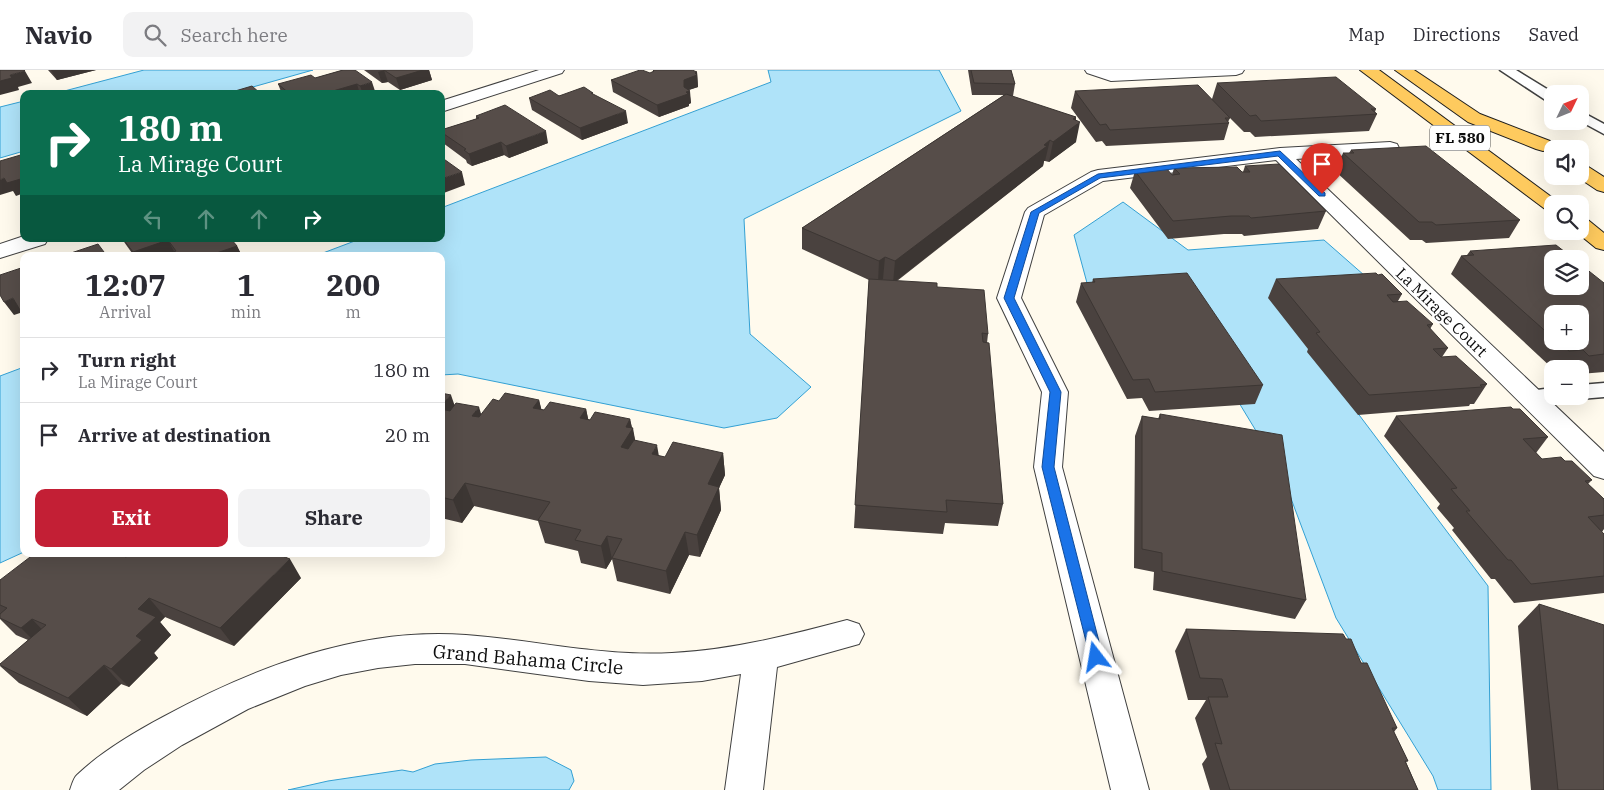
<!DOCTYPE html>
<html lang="en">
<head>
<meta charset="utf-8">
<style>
	:root { --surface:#fff; --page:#f2f2f3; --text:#2b2b33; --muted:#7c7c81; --line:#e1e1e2; --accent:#c31f35 }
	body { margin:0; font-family:"IBM Plex Serif",serif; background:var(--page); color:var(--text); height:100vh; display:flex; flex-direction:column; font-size:19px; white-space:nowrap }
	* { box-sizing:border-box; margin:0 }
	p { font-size:16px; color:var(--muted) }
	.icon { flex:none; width:28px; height:28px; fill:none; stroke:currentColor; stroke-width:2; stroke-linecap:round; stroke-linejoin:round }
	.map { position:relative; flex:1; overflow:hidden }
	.sheet { position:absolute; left:20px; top:182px; width:425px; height:305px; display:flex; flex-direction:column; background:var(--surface); border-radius:10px; box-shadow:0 5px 20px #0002 }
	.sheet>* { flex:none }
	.guide { position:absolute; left:20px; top:20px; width:425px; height:152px; border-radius:10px; box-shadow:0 5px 20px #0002; background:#0b6e4f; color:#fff; overflow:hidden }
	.needle { width:32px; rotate:47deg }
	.tools { position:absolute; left:1544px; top:15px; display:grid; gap:10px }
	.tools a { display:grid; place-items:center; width:45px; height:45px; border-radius:10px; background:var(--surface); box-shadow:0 5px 20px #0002; font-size:25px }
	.pin { position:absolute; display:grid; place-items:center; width:42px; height:42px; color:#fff; margin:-51px -21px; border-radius:50% 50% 50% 0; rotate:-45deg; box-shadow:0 0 5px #0007 }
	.pin .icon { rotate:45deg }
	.me { position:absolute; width:55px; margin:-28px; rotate:346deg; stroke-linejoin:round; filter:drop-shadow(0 0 4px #0008) }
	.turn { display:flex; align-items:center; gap:18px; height:105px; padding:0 15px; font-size:22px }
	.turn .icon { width:65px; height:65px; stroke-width:2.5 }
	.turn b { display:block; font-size:35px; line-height:42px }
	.lanes { display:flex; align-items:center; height:48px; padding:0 15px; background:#0003; justify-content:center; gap:25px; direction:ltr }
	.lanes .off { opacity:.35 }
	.eta { display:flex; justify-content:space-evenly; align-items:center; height:85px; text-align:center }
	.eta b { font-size:30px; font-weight:800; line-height:35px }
	.button { display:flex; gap:10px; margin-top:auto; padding:10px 15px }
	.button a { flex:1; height:58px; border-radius:10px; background:var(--accent); color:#fff; font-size:20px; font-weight:800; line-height:58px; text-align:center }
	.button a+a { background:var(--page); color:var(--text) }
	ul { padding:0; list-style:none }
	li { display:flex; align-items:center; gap:15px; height:65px; padding:0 15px; border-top:1px solid var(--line) }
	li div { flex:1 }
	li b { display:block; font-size:19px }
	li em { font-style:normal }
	header { display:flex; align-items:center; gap:30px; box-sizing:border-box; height:70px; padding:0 25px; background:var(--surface); border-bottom:1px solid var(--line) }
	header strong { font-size:24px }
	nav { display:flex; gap:28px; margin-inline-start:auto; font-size:18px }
	.search { width:350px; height:45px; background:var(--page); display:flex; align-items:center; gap:12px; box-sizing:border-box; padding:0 18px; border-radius:10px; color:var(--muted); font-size:19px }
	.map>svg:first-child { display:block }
</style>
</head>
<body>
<header>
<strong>Navio</strong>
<div class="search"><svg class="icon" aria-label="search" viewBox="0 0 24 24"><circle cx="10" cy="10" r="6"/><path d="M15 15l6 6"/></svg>Search here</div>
<nav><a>Map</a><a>Directions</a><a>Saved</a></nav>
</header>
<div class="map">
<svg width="1604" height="720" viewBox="0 0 1604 720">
	<rect width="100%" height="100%" fill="#fffaed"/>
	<path fill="#afe3f9" stroke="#33a0d3" d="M144 0H313L228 24H53Z
		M768 0H939L961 41 744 149 750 264 811 317 777 348 724 358 458 304 441 305V186H315L360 169H441V138L771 12Z
		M24 31V81L0 88V37Z
		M1123 132 1188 180 1324 170 1397 234 1271 228 1488 516 1491 720H1438L1433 706 1336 548 1281 402 1176 229 1090 224 1074 165Z
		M24 297V482L0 493V306Z
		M546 687 571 700 574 711 569 720H288L328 711 402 700 413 702 435 694 471 690Z"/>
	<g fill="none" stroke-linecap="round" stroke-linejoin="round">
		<defs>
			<path id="service" d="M1500 0H1516L1555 24H1552V32L1547 31Z
				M1580 41 1604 54V64L1580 51Z
				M1604 313V327L1580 329 1572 326H1580V315Z
				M1552 318V326H1562L1560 330 1530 334 1522 332 1519 327 1522 322Z"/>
			<path id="minor" d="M539 0H564L562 3 441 42V31Z
				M1085 0H1244L1242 3 1236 5 1111 11 1087 3Z
				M1390 72 1397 74 1399 78 1397 82 1296 89 1604 382V409L1594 406 1276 90 1103 111 1044 145 1021 228 1068 322 1062 397 1149 720H1111L1034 397 1042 322 997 228 1025 142 1028 138 1091 102 1098 100 1280 78Z
				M24 166V169H48L45 174 0 188V174Z
				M847 550 859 554 864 564 859 574 777 597 763 720H725L741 604 702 611 643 615 589 611 465 594H415L378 598 341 605 305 616 248 639 182 675 144 700 119 720H70C72 715 73 709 77 705 101 682 133 663 163 647 255 597 359 557 466 565 535 570 603 587 672 583 732 580 790 565 847 550Z"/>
			<path id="primary" d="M1360 0H1379L1561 134H1552V141L1545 139Z
				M1395 0H1414L1480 44 1550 71 1552 75 1550 79 1543 81 1536 79 1468 52Z
				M1580 94 1587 96 1604 107V122L1597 120 1576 106H1580Z
				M1580 149 1588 150 1604 163V180L1596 178 1575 161H1580Z"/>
		</defs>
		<use href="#service" stroke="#404040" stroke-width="3"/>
		<use href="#minor" stroke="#404040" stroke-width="2"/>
		<use href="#primary" stroke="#1e1e1e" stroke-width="2"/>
		<use href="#service" fill="#fff" fill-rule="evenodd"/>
		<use href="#minor" fill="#fff" fill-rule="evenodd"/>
		<use href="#primary" fill="#feca5e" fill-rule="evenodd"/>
	</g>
	<path fill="#4a423f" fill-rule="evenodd" d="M48 0H96L57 10Z
		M343 0 376 24H282L278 14 315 8Z
		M364 0H429L432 10 400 20 388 12 382 13Z
		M653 0 697 2 698 17 689 20 691 33 689 34V36L659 47 613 22 611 10 650 3 653 2Z
		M968 0H1011L1015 14 1013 26H1010L1076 47V72L1049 92 1045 91H1044L1043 96 897 211 937 217 988 264 987 273 1003 434 998 456 945 453 943 464 854 458 869 210 802 179V158L1004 25H972Z
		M1217 13 1376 39 1375 42 1377 44 1369 61 1255 67 1250 62H1244L1230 48 1228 52 1229 53 1224 70 1106 76 1102 71 1096 72 1071 38 1075 21 1212 29Z
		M593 23V25L628 53 582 70 532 40 529 28Z
		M476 46 548 73 509 88 504 85 472 96 467 93 466 90 443 73 441 66V60L476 49Z
		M1351 80 1520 150 1509 168 1426 173 1422 170H1410L1335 101 1343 83H1349Z
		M1245 96 1326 141 1318 159 1244 166 1242 164H1224L1168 169 1130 118 1135 101 1172 105 1174 98 1242 102H1243Z
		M122 169 237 176 242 186H134Z
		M1470 181 1604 213V302L1580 304V299H1553L1451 204 1461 186 1467 185ZM1552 244 1580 271H1552Z
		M1093 209 1263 315 1255 334 1149 341 1142 328 1127 329 1076 232 1081 213H1092Z
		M1276 209 1402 224 1398 231 1433 254 1430 259 1448 278 1442 287 1487 314 1474 334H1470L1469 336 1358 345 1307 282 1308 279 1268 228Z
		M441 323 454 335 481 345 499 331 539 330 541 339 544 340 586 339 588 349 590 350 630 349 635 370 659 386 665 387 723 383 725 405 719 418 721 440 700 487 689 485 670 524 617 511 612 489 606 499 581 493 578 481 545 473 538 451 474 436 462 453 441 448Z
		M1160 344 1306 530 1295 549 1153 520 1154 502 1134 498 1135 366 1142 346 1158 349Z
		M1396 346 1548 367 1536 383 1542 389 1565 391 1592 410 1588 414 1604 429V459L1602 462 1604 464V523L1514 533 1495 509H1491L1452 460 1454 458 1437 438 1440 434 1384 366Z
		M126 487 301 508 234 576 165 547 160 552 171 565 154 583 158 588 129 617 121 614 87 646 19 613 0 596 28 570 16 565 0 549V510Z
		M1539 534 1604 720H1531L1518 556Z
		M1186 559 1346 569 1361 593 1397 658 1394 662 1408 691 1406 692 1418 720H1210L1202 694 1207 687 1195 648 1206 630H1188L1175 581Z"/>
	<path fill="#3c3633" d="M51 0H96L57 10Z
		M384 0 388 12 382 13 378 2Z
		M419 0H429L432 10 400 20 396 8Z
		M25 1 32 13 18 17 19 20 0 25V11L10 5Z
		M697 2 698 17 685 21 686 22 690 21 691 33 689 34V36L659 47 657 35 684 17V10Z
		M372 12 376 24H363L360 16Z
		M357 14 360 24 326 23Z
		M626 41 628 53 582 70 580 58Z
		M1076 47 1074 56 1080 52 1076 72 1049 92 1053 72 1073 49Z
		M546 61 548 73 509 88 506 76Z
		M1050 70 1045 91H1044L1043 96 893 213 895 191Z
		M501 72 504 85 472 96 469 84Z
		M462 102 465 115 441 124V109Z
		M4 108H24V123L16 126 13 121 0 125V110Z
		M168 170 175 183 168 186H136L133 182Z
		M237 176 242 186H208Z
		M885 187 883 209 878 213 879 191Z
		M13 228 23 242 14 245 4 232Z
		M451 325 459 348 441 344V336Z
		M539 330 545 353 533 338Z
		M479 337 486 360 472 346Z
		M586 339 591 362 580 348Z
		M630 349 632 359 633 358 637 381 621 377 626 357Z
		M657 375 661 398 652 384Z
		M723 383 725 405 719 418 721 440 700 487 697 465 708 414Z
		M465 413 474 436 462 453 453 430Z
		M685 462 689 485 670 524 666 501Z
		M607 466 612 489 606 499 601 476Z
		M290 489 301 508 234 576 220 558Z
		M149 528 165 547 160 552 171 565 154 583 158 588 129 617 111 599 138 539Z
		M32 549 50 568 40 577 21 558Z
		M104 595 121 614 87 646 68 628Z"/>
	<path fill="#564d49" stroke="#3c3633" d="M0 0H24L25 1 10 5 12 8 0 11Z
		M343 0H355L372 12 360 16 357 14 326 23V24H290L278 14 311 5 315 8Z
		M384 0H423L396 8Z
		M640 0H642L650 3 654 1 653 0H692L697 2 695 3 697 5 684 10V17L690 21 686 22 688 24 657 35 611 10Z
		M971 0H1011L1015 14 974 13Z
		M1336 7 1376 39H1371L1377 44 1261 51 1256 45 1250 46 1217 13Z
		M1198 15 1230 48H1225L1229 53 1110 60 1106 54 1100 55 1075 21Z
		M252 16 261 24H225Z
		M584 17 593 23H591L626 41 580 58 529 28 550 20 559 26Z
		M1006 24 1076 47 1073 49 1080 52 1053 72 1050 70 1044 75 1047 76 895 191 885 187 879 191 802 158Z
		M505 35 546 61 506 76 501 72 469 84 464 80 466 79 441 62V60L479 48 476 46Z
		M1426 76 1520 150 1436 155 1432 152H1419L1343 83H1354L1351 80Z
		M24 84V108L7 113 4 108 0 110V91Z
		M441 87 462 102 441 109Z
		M1279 94 1326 141 1251 148 1249 146H1231L1173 151 1135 101 1167 99 1172 105 1180 104 1174 98 1237 97 1242 102H1250L1245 96Z
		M123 169H231L237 176 208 186H160L176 181 168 170 133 182Z
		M98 174 107 186H62Z
		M1556 175 1574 189H1552V216H1580V194L1604 213V284L1589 286 1583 280 1569 281 1557 271H1580V244H1552V267L1461 186 1474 185 1470 181Z
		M24 197V247L13 228 4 232 0 225V205Z
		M1187 203 1263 315 1155 322 1149 309 1133 310 1081 213 1095 212 1093 209Z
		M1376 203 1378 205 1382 204 1402 224 1387 225 1393 232 1407 231 1433 254 1427 255 1448 278 1433 279 1441 287 1456 286 1487 314 1480 315 1482 317 1369 325 1316 263 1320 262 1276 209Z
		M869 209 937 213V217L984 220 988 264 982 263 983 272 989 273 1003 434 946 430 947 442 855 435Z
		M441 323 451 325 441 336Z
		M505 323 539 330 533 338 544 340 550 332 586 339 580 348 590 350 595 342 630 349 626 357 633 358 621 377 628 379 634 370 657 375 652 384 665 387 673 372 723 383 708 414 719 417 697 465 685 462 666 501 612 488 622 469 607 466 601 476 575 470 581 460 538 450 550 432 465 413 453 430 441 427V339L450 341 456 333 479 337 472 346 479 347 493 329 499 331Z
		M1511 337 1513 339H1520L1548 367 1523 369 1542 389 1561 387 1565 391H1572L1592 410 1585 411 1604 429V445L1588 447 1604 464V506L1531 514 1511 490H1508L1466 441H1470L1451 419 1457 418 1396 346Z
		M1160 344 1282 365 1306 530 1162 501V483L1142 479V346L1160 349Z
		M34 484H118L126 487 130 484H277L290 489 220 558 149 528 138 539 156 547 136 566 142 570 111 599 104 595 68 628 0 595V594L46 555 32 549 21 558 0 548V544L7 538 0 535V510Z
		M1539 534 1604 555V720H1558Z
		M1186 559 1343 564 1346 569H1351L1361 593H1367L1397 658H1392L1408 691H1405L1418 720H1230L1215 673 1222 674 1208 627H1228L1222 609 1200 608Z"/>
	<path fill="#1a73e8" stroke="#114b97" d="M1280 81 1325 123V126H1319L1278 86 1100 108 1039 143 1014 228 1061 322 1054 397 1103 587 1101 591 1096 593 1091 591 1042 397 1050 322 1004 228 1031 142 1098 104Z"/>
	<g text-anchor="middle" stroke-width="5" stroke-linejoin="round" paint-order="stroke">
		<rect fill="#fff" stroke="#565656" stroke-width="1" x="1430" y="55.5" width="60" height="25" rx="4"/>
		<g font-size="15" font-weight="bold" fill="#0d0d0d">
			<text x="1460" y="73">FL 580</text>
		</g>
		<g font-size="16" fill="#0d0d0d" stroke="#fff">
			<text transform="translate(1442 242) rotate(44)" y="6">La Mirage Court</text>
		</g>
		<g font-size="19" fill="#0d0d0d" stroke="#fff">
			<text transform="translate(528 589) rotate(5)" y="7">Grand Bahama Circle</text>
		</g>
	</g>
</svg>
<div class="tools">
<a><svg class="needle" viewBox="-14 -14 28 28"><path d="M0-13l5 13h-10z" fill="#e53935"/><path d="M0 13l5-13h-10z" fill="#7c7c81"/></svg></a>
<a><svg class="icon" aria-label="sound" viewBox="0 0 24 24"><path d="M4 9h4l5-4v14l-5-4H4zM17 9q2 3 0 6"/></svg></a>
<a><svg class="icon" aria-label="search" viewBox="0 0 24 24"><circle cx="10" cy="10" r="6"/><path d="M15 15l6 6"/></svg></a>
<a><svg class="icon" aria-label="layers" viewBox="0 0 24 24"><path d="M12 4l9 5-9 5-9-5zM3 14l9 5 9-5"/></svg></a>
<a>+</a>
<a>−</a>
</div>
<div class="pin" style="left:1322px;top:124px;background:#d93025"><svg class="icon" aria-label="arrive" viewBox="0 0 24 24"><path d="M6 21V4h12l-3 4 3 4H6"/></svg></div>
<svg class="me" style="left:1096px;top:587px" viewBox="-20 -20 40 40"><path d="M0-17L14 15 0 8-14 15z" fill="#1a73e8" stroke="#fff" stroke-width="4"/></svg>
<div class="guide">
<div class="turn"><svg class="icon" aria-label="right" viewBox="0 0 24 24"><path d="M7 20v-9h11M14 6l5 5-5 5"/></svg><div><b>180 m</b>La Mirage Court</div></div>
<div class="lanes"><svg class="icon off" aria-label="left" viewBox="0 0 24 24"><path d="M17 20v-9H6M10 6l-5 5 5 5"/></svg><svg class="icon off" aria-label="ahead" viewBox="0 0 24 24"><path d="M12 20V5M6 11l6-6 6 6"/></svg><svg class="icon off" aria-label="ahead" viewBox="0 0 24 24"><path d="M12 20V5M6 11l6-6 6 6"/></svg><svg class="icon" aria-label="right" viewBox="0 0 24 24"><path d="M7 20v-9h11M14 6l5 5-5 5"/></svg></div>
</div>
<section class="sheet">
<div class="eta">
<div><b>12:07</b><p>Arrival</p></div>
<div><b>1</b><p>min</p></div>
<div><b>200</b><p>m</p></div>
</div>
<ul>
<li><svg class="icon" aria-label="right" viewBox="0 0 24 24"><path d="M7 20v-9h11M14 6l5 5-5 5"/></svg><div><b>Turn right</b><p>La Mirage Court</p></div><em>180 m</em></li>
<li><svg class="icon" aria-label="arrive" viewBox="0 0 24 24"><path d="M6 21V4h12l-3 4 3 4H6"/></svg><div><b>Arrive at destination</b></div><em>20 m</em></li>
</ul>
<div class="button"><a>Exit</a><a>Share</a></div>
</section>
</div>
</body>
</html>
